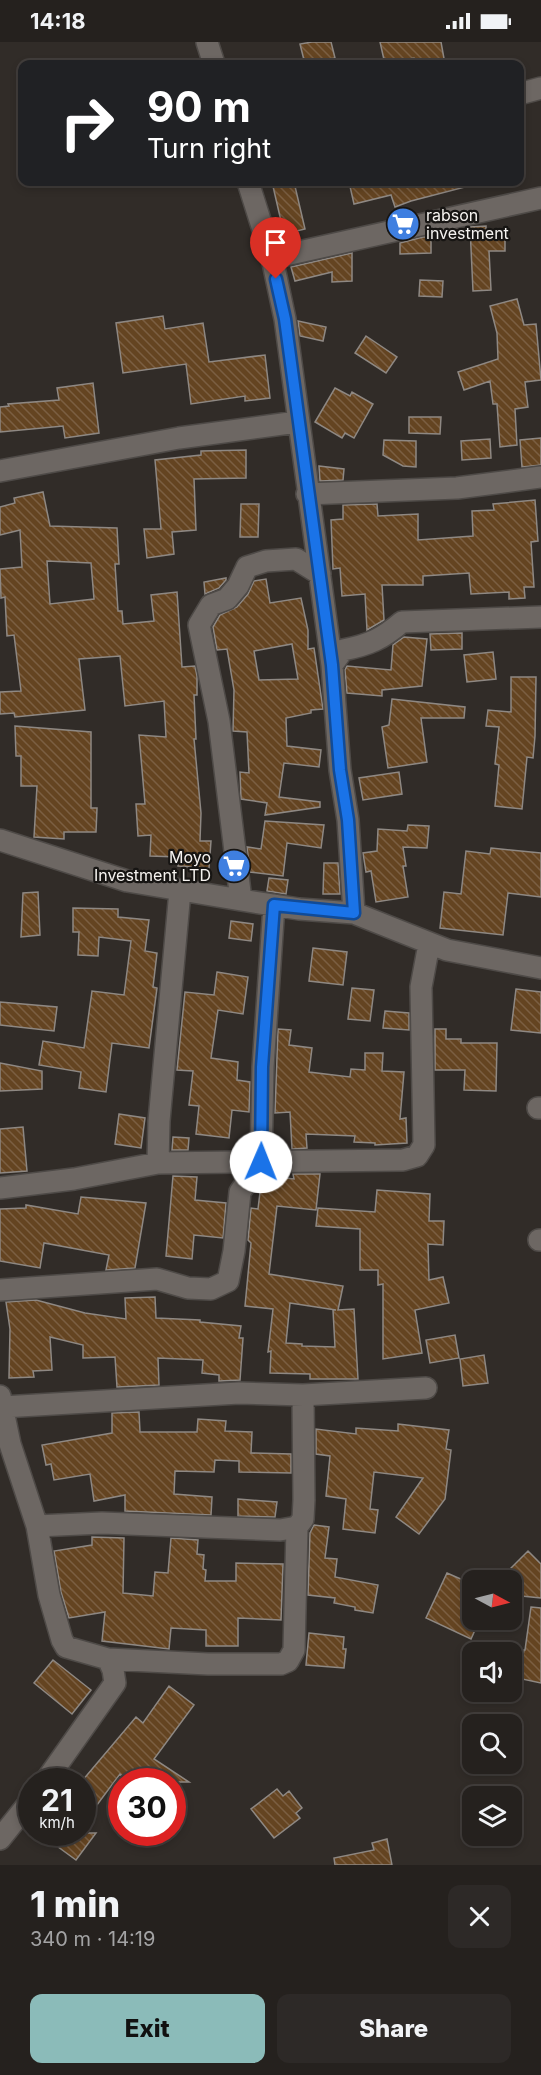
<!DOCTYPE html>
<html lang="en">
<head>
<meta charset="utf-8">
<style>
	:root { --surface:#25211e; --page:#2d2927; --text:#f1f3f6; --muted:#a3a3a4; --line:#423e3c; --accent:#8bbbb9 }
	body { margin:0; font-family:Inter,sans-serif; background:var(--page); color:var(--text); height:100vh; display:flex; flex-direction:column; font-size:22px; white-space:nowrap }
	* { box-sizing:border-box; margin:0 }
	p { font-size:20px; color:var(--muted) }
	.icon { flex:none; width:33px; height:33px; fill:none; stroke:currentColor; stroke-width:2; stroke-linecap:round; stroke-linejoin:round }
	.map { position:relative; height:1823px; overflow:hidden }
	.panel { display:flex; flex-direction:column; background:var(--surface); flex:1 }
	.panel>* { flex:none }
	.banner { position:absolute; left:18px; top:18px; width:506px; height:126px; border-radius:12px; box-shadow:0 3px 9px #0003,0 0 0 2px var(--line); background:#202124; color:#fff; overflow:hidden }
	.needle { width:39px; rotate:97deg }
	.controls { position:absolute; left:462px; top:1528px; display:grid; gap:12px }
	.controls a { display:grid; place-items:center; width:60px; height:60px; border-radius:12px; background:var(--surface); box-shadow:0 3px 9px #0003,0 0 0 2px var(--line); font-size:30px }
	.speed { position:absolute; left:18px; top:1726px; display:flex; gap:12px; font-size:30px; font-weight:700; text-align:center }
	.speed>* { display:grid; place-content:center; width:78px; height:78px; border-radius:50%; background:var(--surface); box-shadow:0 3px 9px #0003,0 0 0 2px var(--line); line-height:1 }
	.speed small { font-size:15px; font-weight:400 }
	.speed .limit { border:9px solid #d22; background:#fff; color:#111 }
	.pin { position:absolute; display:grid; place-items:center; width:51px; height:51px; color:#fff; margin:-62px -26px; border-radius:50% 50% 50% 0; rotate:-45deg; box-shadow:0 0 6px #0007 }
	.pin .icon { rotate:45deg }
	.me { position:absolute; width:66px; margin:-33px; rotate:1deg; stroke-linejoin:round; filter:drop-shadow(0 0 4px #0008) }
	.turn { display:flex; align-items:center; gap:21px; height:126px; padding:0 30px; font-size:27px }
	.turn .icon { width:78px; height:78px; stroke-width:2.5 }
	.turn b { display:block; font-size:42px; line-height:51px }
	.round { display:grid; place-items:center; flex:none; width:63px; height:63px; border-radius:12px; background:var(--page) }
	.headline { display:flex; align-items:center; justify-content:space-between; height:102px; padding:0 30px }
	h1 { font-size:36px; font-weight:800; line-height:45px }
	.cta { display:flex; gap:12px; margin-top:auto; padding:12px 30px }
	.cta a { flex:1; height:69px; border-radius:12px; background:var(--accent); color:#111; font-size:24px; font-weight:800; line-height:69px; text-align:center }
	.cta a+a { background:var(--page); color:var(--text) }
	.status { display:flex; justify-content:space-between; align-items:center; height:42px; padding:0 30px; background:var(--surface); direction:ltr }
	.status svg { height:16px; fill:currentColor }
	.map>svg:first-child { display:block }
</style>
</head>
<body>
<div class="status"><b>14:18</b><svg viewBox="0 0 49 12"><path d="M0 12V9h3v3zM5 12V6h3v6zM10 12V3h3v9zM15 12V0h3v12zM26 1h20v11H26zM47 4h2v5h-2z"/></svg></div>
<div class="map">
<svg width="541" height="1823" viewBox="0 0 541 1823">
	<defs>
		<pattern id="building-back-hatch" width="6" height="6" patternUnits="userSpaceOnUse" patternTransform="scale(1.5)"><rect width="6" height="6" fill="#644421"/><path d="M-1 5l2 2M0 0l6 6M5-1l2 2" fill="none" stroke="#7b5f42"/></pattern>
	</defs>
	<rect width="100%" height="100%" fill="#312c28"/>
	<path fill="url(#building-back-hatch)" stroke="#8e8883" stroke-width="1.5" fill-rule="evenodd" d="M312 0H331L335 16 305 22 300 2Z
		M380 0H441L445 22H416L414 16 385 22Z
		M272 140H294L305 187 284 192Z
		M349 140H464L465 145 411 159 395 165 391 153 354 162Z
		M486 184V190H505V209H489L491 248 473 249 470 185Z
		M423 195H431V211L400 212V201Z
		M352 211V239L332 240V230L295 239 291 225Z
		M420 238 443 239 442 255 419 254Z
		M517 257 524 283 536 282 541 338 525 340 528 365 515 367 517 403 500 405 497 362H493L490 339 464 348 458 330 498 317 497 291 490 264Z
		M163 274 165 287 203 281 209 320 265 313 270 356 245 359V354L191 362 186 322 123 331 116 281Z
		M298 279 326 285 323 299 300 294Z
		M366 294 397 315 386 331 355 311Z
		M93 341 99 391 65 396 63 384 0 390V365L9 364 8 362 59 358 57 346Z
		M335 346 350 354 352 350 373 362 354 396 345 391 342 396 315 380Z
		M409 375H441L440 392 409 391Z
		M541 396V423L522 425 520 398Z
		M490 397 491 416 462 418 461 399Z
		M384 398 416 399V425L403 424 383 413Z
		M246 408V436L194 437 196 488 172 490 174 512 147 516 144 487H161L155 418 201 413V409Z
		M319 424 344 427 343 438 320 439Z
		M43 450 50 484 117 486 119 522H115L118 569H122L123 582 154 579 151 553 177 550 182 625 195 624 197 634V653H194L196 697H194L201 771 200 799H211L209 826 178 824 179 815 150 814 151 793 138 794 136 762H145L139 693 166 695 164 659 125 664 120 614 79 617 85 668 15 675 14 671 0 672V650L21 649 14 593 7 594 5 555 1 556 0 527 22 525 20 488 0 493V465L15 461 14 456ZM47 519 91 521 94 557 50 562Z
		M535 458 538 499 531 500 534 545H524L525 556 509 557V550L471 552 469 531 423 534V543H382L384 578 367 588 365 552 342 554 340 526 333 527 331 478 343 477V463L377 462 378 474 418 472V498L473 494 472 469 494 468 493 462Z
		M241 462H259L258 495H240Z
		M226 536V538L219 546 205 552 204 540Z
		M266 537 270 561 301 556 308 588V607L314 606 323 667 311 668V671L286 676 287 704 321 708 319 725 284 721 279 755 320 760V765L265 773 267 761 241 757 240 730 249 731 247 690 233 689 234 648 227 607 217 608 213 585 220 573 237 565 248 552 254 539ZM292 602 298 637 259 638 254 609Z
		M462 591V607L431 608 430 592Z
		M404 595 427 597 422 644 382 648V654L347 651 345 628 347 624 391 628 393 603Z
		M493 610 496 637 467 640 464 613Z
		M511 635H536L535 694 533 716 527 715 522 767 495 764 499 723 495 722 499 685 486 684 488 668 511 670Z
		M392 657 465 665 464 676H421L427 720 388 726 382 685 389 683Z
		M15 684 91 690V766H97L96 790H64V797L34 795 37 744H21V714H16Z
		M399 730 402 752 363 758 359 736Z
		M265 779 324 783 321 806 287 801 283 834 250 830 247 805 261 807Z
		M408 783 429 784 427 806 403 805 406 824H403L408 855 376 860 371 829 366 830 363 811 377 809 378 787 407 789Z
		M491 806 541 811V855L508 851 503 893 440 886 444 850 461 852 466 809 490 812Z
		M324 821H338L340 852H323Z
		M269 836 288 838 286 852 267 849Z
		M38 850 40 893 21 895 23 851Z
		M73 866 118 867V875L149 878 145 909 157 911 153 945 157 946 149 1006 112 1001 106 1050 79 1046 81 1030 39 1023 43 999 84 1006 92 949 124 953 131 899 99 895 98 914 78 913 79 890H73Z
		M231 879 253 882 251 899 229 896Z
		M313 906 347 910 343 943 309 939Z
		M217 930 248 935 243 972 218 968 211 1016 238 1020 237 1038 250 1040 249 1070 232 1068 229 1096 196 1092 199 1064 189 1063 193 1029 177 1028 185 950 214 953Z
		M352 946 374 948 370 979 348 977Z
		M516 947 541 950V991L511 988Z
		M0 960 57 965 54 989 0 983Z
		M385 969 409 971V988L383 986Z
		M278 987 291 988 289 1003 312 1006 309 1030 350 1035 351 1027 365 1028V1011H383L382 1029 404 1030 400 1077 406 1076 407 1101 375 1103V1101L354 1100 355 1094 306 1092 307 1106 292 1107 290 1070 275 1071Z
		M435 987H446V997H461V1001H497L496 1049 464 1048 465 1028H435Z
		M0 1021 42 1029V1047L0 1049Z
		M119 1072 145 1076 141 1106 115 1102Z
		M23 1085 27 1129 0 1131V1087Z
		M173 1095 189 1096 188 1108H172Z
		M293 1132H320L316 1168 277 1164 269 1232 343 1244 338 1268 354 1267 358 1337H310V1332L270 1331 271 1309 268 1310 273 1267 245 1264 251 1201 248 1198 251 1166 258 1167 261 1142 267 1134 294 1137ZM290 1261 336 1268H333L335 1305 302 1304V1302L286 1301Z
		M173 1134 197 1135 195 1158 226 1161 223 1196 194 1193 192 1217 166 1214Z
		M377 1148 430 1152 429 1179H444L443 1203 428 1202 429 1238 443 1235 449 1261 415 1268 422 1311 383 1317V1242L378 1243V1228H360V1187L316 1184 318 1166 375 1170Z
		M81 1155 146 1161 135 1226 106 1228 109 1213 44 1201 40 1226 0 1219V1167L26 1166V1163L78 1172Z
		M155 1255 156 1276 200 1278V1280L241 1284 239 1296H243L240 1338 219 1339V1333L202 1331 203 1318 158 1316 159 1343 117 1345 115 1315 83 1316V1303L50 1295 52 1328 33 1329 34 1335 9 1336 10 1287 6 1260 36 1258 85 1271 126 1277 125 1256Z
		M455 1293 459 1316 430 1321 426 1298Z
		M484 1313 488 1341 463 1344 460 1317Z
		M139 1370 140 1390H197L198 1377 226 1379 225 1389 252 1390 251 1411 291 1412V1431L239 1430V1419L215 1418 214 1430 175 1429 174 1452 212 1455 211 1473 125 1469V1453L94 1459 90 1432 54 1438 51 1422 46 1423 42 1403 112 1391V1371Z
		M398 1382 449 1388 446 1407 451 1408 445 1457 419 1492 396 1475 423 1436 374 1430 370 1467 378 1468 375 1491 343 1487 346 1457 326 1454 330 1414 316 1412V1387L356 1392V1386L398 1389Z
		M238 1457 277 1460 275 1475 238 1474Z
		M314 1483 329 1485 325 1516 337 1517 335 1535 378 1543 373 1571 355 1568V1565L334 1561 335 1556 308 1553 310 1491Z
		M92 1495 124 1496 123 1551 153 1554 155 1530 168 1531 171 1496 198 1498 197 1512 204 1513 203 1527 206 1528 205 1539H236V1521L283 1522 281 1578 238 1576V1604H206V1588L171 1586 169 1607 102 1599 105 1570 69 1576 61 1550 54 1509 92 1503Z
		M528 1509 541 1522V1556L512 1553V1539H498Z
		M447 1531 472 1542V1547L462 1571 472 1576V1578L479 1579 471 1597 426 1576Z
		M531 1565 541 1566V1641L522 1637 523 1630 520 1629 524 1608H525Z
		M309 1591 344 1595 343 1607H346L344 1626 306 1623Z
		M53 1618 91 1648 72 1672 34 1641Z
		M169 1644 194 1663 154 1717 189 1740H130L120 1732 82 1783V1739L136 1675 143 1681Z
		M277 1747 283 1754 289 1749 302 1766 296 1771 300 1776 274 1796 251 1767Z
		M39 1791H96L76 1818Z
		M387 1797 392 1823H335L334 1816 374 1808 372 1801Z"/>
	<g fill="none" stroke-linecap="round" stroke-linejoin="round">
		<defs>
			<path id="minor" d="M207 0 214 22
				M519 52 541 46
				M248 140 272 216 285 277 332 623 340 728 348 778 354 871
				M272 216 541 156
				M0 429 179 396 297 380
				M307 452 457 446 541 435
				M332 623 343 608C369 603 382 597 402 580L541 575
				M0 798 127 839 241 858 299 867 354 871 447 908 541 926
				M241 858 219 679 199 583 211 563 227 557 238 544 247 525 266 519 296 517 320 532
				M538 1066H541
				M158 1121 159 1079 180 849
				M0 1146 74 1137 158 1121 403 1118 417 1114 424 1103 421 945 429 902
				M539 1198H541
				M0 1248 157 1237 188 1246 211 1247 228 1239 234 1209 240 1150 261 1120 263 1025 274 863
				M0 1354 10 1402 37 1484 49 1553 62 1598 66 1605 108 1617 113 1628 115 1641 45 1740
				M3 1365 239 1351 303 1353 426 1346
				M37 1484 102 1481 280 1488 297 1485 303 1477 304 1458 303 1353
				M108 1617 208 1622H281L288 1619 294 1608 297 1485
				M0 1797 32 1757"/>
		</defs>
		<use href="#minor" stroke="#4e4a47" stroke-width="24"/>
		<use href="#minor" stroke="#6d6763" stroke-width="21"/>
	</g>
	<g fill="none" stroke-linecap="round" stroke-linejoin="round">
		<defs>
			<path id="route" d="M261 1120 262 1025 274 863 354 871 348 778 340 728 332 623 285 277 276 237"/>
		</defs>
		<use href="#route" stroke="#114b97" stroke-width="15"/>
		<use href="#route" stroke="#1a73e8" stroke-width="10"/>
	</g>
	<defs>
		<symbol id="supermarket-disc" viewBox="-11 -11 22 22"><circle r="9.5" fill="#3f7fe0" stroke="#171513"/><path d="M-6-5.5h2.5l.6 2H6L4.5 2H-2.5L-4.4-4H-6ZM-1.5 3.2a1.3 1.3 0 1 0 .1 0ZM3 3.2a1.3 1.3 0 1 0 .1 0Z" fill="#fff"/></symbol>
	</defs>
	<g fill-rule="evenodd">
		<use href="#supermarket-disc" x="384" y="163" width="38" height="38"/>
		<use href="#supermarket-disc" x="215" y="805" width="38" height="38"/>
	</g>
	<g text-anchor="middle" stroke-width="4.5" stroke-linejoin="round" paint-order="stroke">
		<g font-size="16" fill="#f6f3f0" stroke="#171513" text-anchor="start">
			<text x="426" y="179">rabson<tspan x="426" dy="18">investment</tspan></text>
			<text x="211" y="821" text-anchor="end">Moyo<tspan x="211" dy="18">Investment LTD</tspan></text>
		</g>
	</g>
</svg>
<div class="controls">
<a><svg class="needle" viewBox="-14 -14 28 28"><path d="M0-13l5 13h-10z" fill="#e53935"/><path d="M0 13l5-13h-10z" fill="#a3a3a4"/></svg></a>
<a><svg class="icon" aria-label="sound" viewBox="0 0 24 24"><path d="M4 9h4l5-4v14l-5-4H4zM17 9q2 3 0 6"/></svg></a>
<a><svg class="icon" aria-label="search" viewBox="0 0 24 24"><circle cx="10" cy="10" r="6"/><path d="M15 15l6 6"/></svg></a>
<a><svg class="icon" aria-label="layers" viewBox="0 0 24 24"><path d="M12 4l9 5-9 5-9-5zM3 14l9 5 9-5"/></svg></a>
</div>
<div class="speed"><div>21<small>km/h</small></div><div class="limit">30</div></div>
<div class="pin" style="left:276px;top:237px;background:#d93025"><svg class="icon" aria-label="arrive" viewBox="0 0 24 24"><path d="M6 21V4h12l-3 4 3 4H6"/></svg></div>
<svg class="me" style="left:261px;top:1120px" viewBox="-20 -20 40 40"><circle r="19" fill="#fff"/><path d="M0-13L10 11 0 6-10 11z" fill="#1a73e8"/></svg>
<div class="banner">
<div class="turn"><svg class="icon" aria-label="right" viewBox="0 0 24 24"><path d="M7 20v-9h11M14 6l5 5-5 5"/></svg><div><b>90 m</b>Turn right</div></div>
</div>
</div>
<section class="panel">
<div class="headline"><div><h1>1 min</h1><p>340 m · 14:19</p></div><a class="round"><svg class="icon" aria-label="close" viewBox="0 0 24 24"><path d="M6 6l12 12M18 6L6 18"/></svg></a></div>
<div class="cta"><a>Exit</a><a>Share</a></div>
</section>
</body>
</html>
